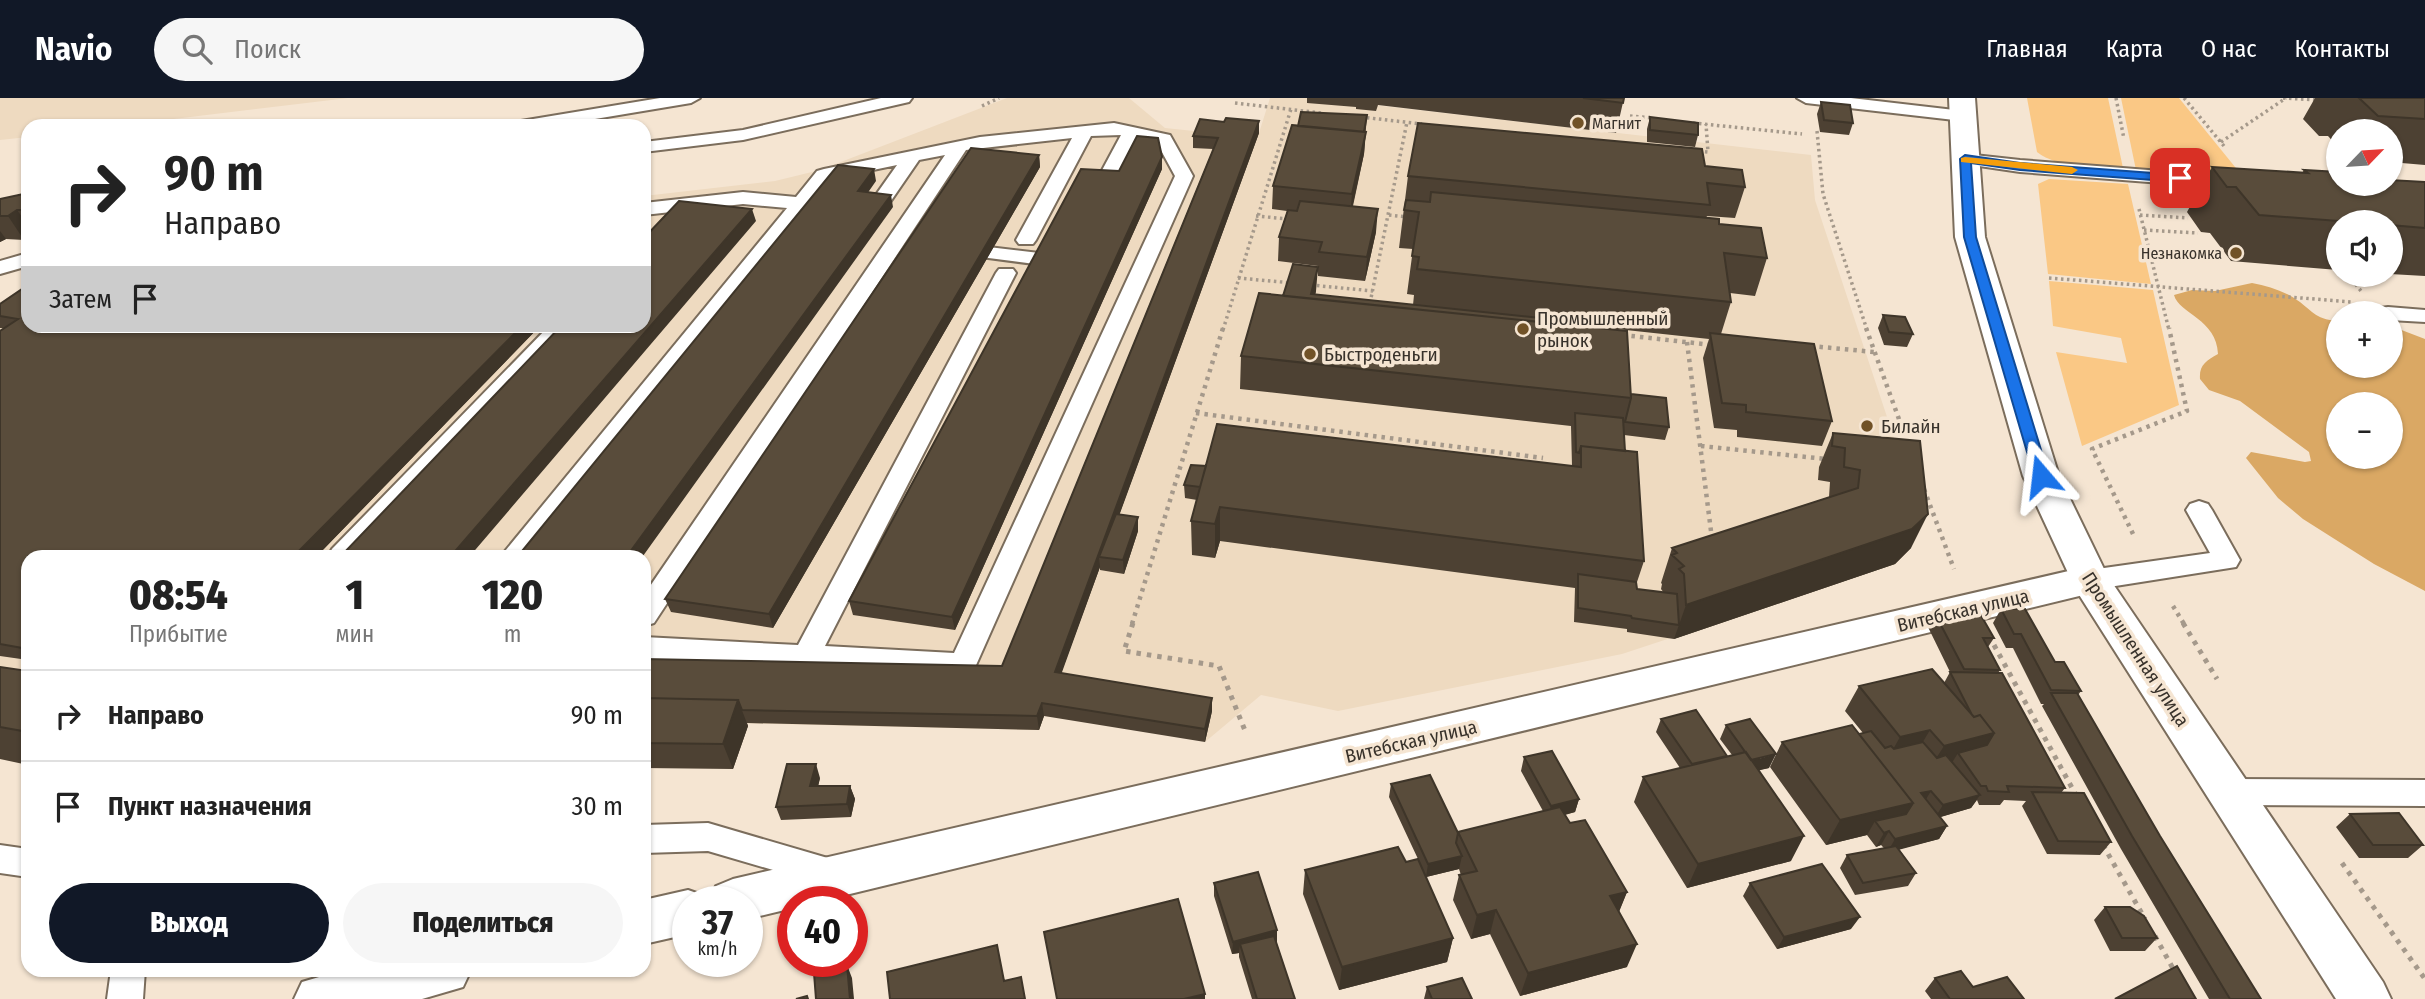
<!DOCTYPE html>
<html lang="ru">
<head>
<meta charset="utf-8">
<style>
	:root { --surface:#fff; --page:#f6f6f6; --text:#222; --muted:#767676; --line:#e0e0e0; --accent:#111827 }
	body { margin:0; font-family:"Fira Sans Condensed",sans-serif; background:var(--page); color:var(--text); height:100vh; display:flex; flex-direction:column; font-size:26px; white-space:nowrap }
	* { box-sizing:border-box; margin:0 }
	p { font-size:23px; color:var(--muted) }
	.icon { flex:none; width:38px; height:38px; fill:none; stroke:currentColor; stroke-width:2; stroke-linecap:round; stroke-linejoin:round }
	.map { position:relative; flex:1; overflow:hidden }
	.details { position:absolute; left:21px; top:452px; width:630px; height:427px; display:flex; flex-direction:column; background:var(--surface); border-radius:21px; box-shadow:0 2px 5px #0004 }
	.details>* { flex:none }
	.top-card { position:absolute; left:21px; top:21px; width:630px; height:214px; border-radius:21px; box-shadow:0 2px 5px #0004; background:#fff; color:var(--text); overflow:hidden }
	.needle { width:46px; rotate:65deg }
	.controls { position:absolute; left:2326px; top:21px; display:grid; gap:14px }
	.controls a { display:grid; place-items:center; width:77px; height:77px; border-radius:50%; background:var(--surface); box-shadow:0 2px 5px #0004; font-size:35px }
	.speed { position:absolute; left:672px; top:788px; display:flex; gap:14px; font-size:35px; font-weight:700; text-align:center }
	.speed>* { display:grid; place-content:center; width:91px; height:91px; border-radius:50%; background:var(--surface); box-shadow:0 2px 5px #0004; line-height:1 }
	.speed small { font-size:18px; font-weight:400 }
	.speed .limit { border:10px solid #d22; background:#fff; color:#111 }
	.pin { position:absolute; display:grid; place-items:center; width:60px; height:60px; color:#fff; margin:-30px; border-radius:14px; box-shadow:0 4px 10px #0006 }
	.me { position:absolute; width:77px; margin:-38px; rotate:343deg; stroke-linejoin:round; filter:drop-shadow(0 0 5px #0008) }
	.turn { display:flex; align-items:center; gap:24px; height:147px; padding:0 28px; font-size:32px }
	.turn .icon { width:91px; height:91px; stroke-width:2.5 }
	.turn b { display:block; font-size:49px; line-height:60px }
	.then { display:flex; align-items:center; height:66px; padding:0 28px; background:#0003; gap:14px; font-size:26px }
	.eta { display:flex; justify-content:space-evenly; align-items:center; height:119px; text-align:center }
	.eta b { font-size:42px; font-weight:800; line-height:49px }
	.primary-button { display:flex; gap:14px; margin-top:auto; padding:14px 28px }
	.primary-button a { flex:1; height:80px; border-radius:42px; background:var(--accent); color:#fff; font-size:28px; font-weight:800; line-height:80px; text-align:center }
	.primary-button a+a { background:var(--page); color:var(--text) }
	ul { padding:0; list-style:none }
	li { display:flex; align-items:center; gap:21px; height:91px; padding:0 28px; border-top:2px solid var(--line) }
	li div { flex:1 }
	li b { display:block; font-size:26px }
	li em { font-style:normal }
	header { display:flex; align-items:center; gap:42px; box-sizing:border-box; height:98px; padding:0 35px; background:var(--accent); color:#fff }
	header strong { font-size:33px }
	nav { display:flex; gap:38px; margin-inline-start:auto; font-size:24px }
	.search { width:490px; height:63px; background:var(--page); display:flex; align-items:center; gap:18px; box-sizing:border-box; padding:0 24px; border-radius:38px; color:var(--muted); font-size:26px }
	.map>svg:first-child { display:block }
</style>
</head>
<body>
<header>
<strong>Navio</strong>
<div class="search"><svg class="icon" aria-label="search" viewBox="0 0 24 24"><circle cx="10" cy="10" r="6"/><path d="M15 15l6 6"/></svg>Поиск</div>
<nav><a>Главная</a><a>Карта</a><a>О нас</a><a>Контакты</a></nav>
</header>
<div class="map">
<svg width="2425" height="901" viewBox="0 0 2425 901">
	<rect width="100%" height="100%" fill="#f5e5d2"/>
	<path fill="#eedac0" d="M0 0H348L116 28H28V39L0 42Z
		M1007 0H1129L1165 30 1223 36 1259 35 1270 0H1313L1811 57 1815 102 1901 361 1895 466 1622 556 1338 613 1261 597 1205 644 1211 613 1057 588 1068 554 1039 632 644 623V458H28V666L0 661V213L28 228H644V98L775 83 820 72Z"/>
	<path fill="#fac885" d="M2027 0H2108L2123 70C2098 68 2058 71 2037 54Z
		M2121 0H2179L2244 80 2136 72Z
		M2049 81 2128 86 2151 186 2048 176 2038 86Z
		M2049 183 2153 192 2179 307 2082 348 2056 254 2127 265 2121 240 2053 228Z"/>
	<path fill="#daa864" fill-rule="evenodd" d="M2252 185C2267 188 2281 192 2294 200 2313 212 2313 221 2338 223V268H2390L2391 228 2425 241V493L2374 466 2303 421 2278 400 2246 360 2251 354 2305 364 2311 363 2309 354 2240 303 2209 292 2200 281C2199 267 2206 263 2218 256 2217 221 2179 216 2174 197L2192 192 2215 193ZM2338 306H2390V359H2338Z"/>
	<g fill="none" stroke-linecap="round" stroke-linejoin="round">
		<defs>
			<path id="lane" d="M660 0H700L691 5 553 28H512L521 23Z
				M881 0H912L909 4 743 42 644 54V44L743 32Z
				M1797 0H1851L1963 13 1972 18 1963 23 1806 5Z
				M1114 25 1170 37 1193 78 973 574 963 577 644 561V539L798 547 996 175 999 171H1013L1016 175 825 548 954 555 1175 78 1157 45 1137 40 1105 104 1095 110 1085 104 1121 37 1091 38 1036 142 1033 146H1019L1016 142 1072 40 966 52 654 525 644 528V497L945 57 919 62 873 129 866 131 856 125 897 67 830 81 528 458H501L787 110 743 106 644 117V105L743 94 796 99 817 73 824 71 980 39Z
				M1965 56 2020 62 2239 79 2248 85 2239 91 2020 74 1959 65 1956 61Z
				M980 148 1065 158 1072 160 1075 164 1072 168 1065 170 973 158 970 154 973 150Z
				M28 155V168L0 176V163Z
				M2388 209 2425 212V224L2390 222V215H2377L2380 210Z
				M549 228H572L356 458H328L332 451Z
				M2199 403 2208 406 2212 412 2240 462 2236 469 2090 492 2080 489 2077 482 2080 475 2090 472 2210 455 2186 412 2190 406Z
				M2229 681 2425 682V708L2229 707 2218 703 2213 694 2218 685Z
				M708 725 831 761 843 765 847 775 843 785 831 789 708 753 644 755V727Z
				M0 747 28 751V779L0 775Z
				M111 872H145L143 901H107Z"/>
			<path id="street" d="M2090 468 2104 472 2110 482 2104 492 821 803H793V810L747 821V803H708L716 788 733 781Z
				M688 792 705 798 708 803H688V836L644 846V802Z
				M343 872H471L463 889 422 901H294L302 884Z"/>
			<path id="secondary" d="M1949 0H1975L1985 139 2059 378 2107 477 2383 884 2391 901H2336L2076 492 2023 378 1955 139Z"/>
		</defs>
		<use href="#lane" stroke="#7b6d5c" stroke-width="4"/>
		<use href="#street" stroke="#7b6d5c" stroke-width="4"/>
		<use href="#secondary" stroke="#7b6d5c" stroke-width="4"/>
		<path stroke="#a5998b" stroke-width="3.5" stroke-dasharray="2.5 3.5" stroke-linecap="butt" d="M2116 0 2124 41
			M2184 0 2224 48
			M2283 0 2318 2
			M1235 5 1321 15
			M982 8 999 0
			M1630 18 1653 20
			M1361 19 1422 26
			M1693 25 1802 36
			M1817 33 1823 96 1867 232
			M2221 44 2286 0
			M1699 53 1708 54 1706 26
			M2139 111 2169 232
			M1389 117 1407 119
			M2140 117 2188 120
			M1256 118 1288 121
			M2144 132 2198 135
			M2348 177 2361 193
			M1238 180 1292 185
			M2049 180 2352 204
			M1311 187 1373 193
			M1370 205 1407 24
			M1223 232 1291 11"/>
		<path stroke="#a5998b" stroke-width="4.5" stroke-dasharray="3.5 5" stroke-linecap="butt" d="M1866 230 1908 346
			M1623 237 1712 247
			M1687 244 1712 441
			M1811 248 1874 254
			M1196 315 1543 360
			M1701 348 1826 361
			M1924 391 1954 471
			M2133 436 2092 351 2187 313 2169 230
			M2173 508 2184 526
			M1132 526 1223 230"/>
		<path stroke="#a5998b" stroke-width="5" stroke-dasharray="4.5 6" stroke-linecap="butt" d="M1133 525 1124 553 1219 568 1246 635
			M2183 525 2217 581
			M1994 547 2077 699
			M2103 747 2145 821
			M2342 765 2425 881
			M2155 838 2176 876"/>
		<use href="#lane" fill="#fff" fill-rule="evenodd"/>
		<use href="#street" fill="#fff" fill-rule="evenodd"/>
		<use href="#secondary" fill="#fff" fill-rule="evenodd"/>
	</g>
	<path fill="#4d4133" d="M1307 0H1624L1616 35 1378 7 1376 13 1356 11V9L1307 5Z
		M2315 0H2425V67L2390 64V33H2338V49L2328 38H2319L2303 21Z
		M1821 4 1853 25 1849 37 1820 34 1817 16Z
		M1367 17 1364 56 1353 108 1376 134 1365 183 1318 178V168L1278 163 1279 139 1287 113 1272 111 1273 88 1298 28Z
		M1650 19 1698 37 1695 49 1647 44V31Z
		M1259 23V35L1119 417 1138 433 1124 476 1100 472V469L1061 575 1212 613 1205 644 1044 618 1039 632 747 625 748 628 733 671 644 670V561L1002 568 1213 51 1193 50V38L1224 24Z
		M1039 57 1040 69 773 530 671 514 665 501Z
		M1705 68 1745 89 1735 120 1707 118 1706 120 1719 126 1767 160 1755 198 1730 195 1731 204 1721 236 1832 323 1822 348 1737 339V332L1714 330 1703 260 1709 241 1589 228 1631 296 1669 329 1665 342 1624 337 1625 353 1644 463 1636 487 1637 491 1664 495 1661 491 1662 486 1661 485 1672 450 1829 399 1830 384 1818 382 1819 369 1833 335 1920 343 1911 450 1895 466 1674 541 1627 534V531L1574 524 1575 490 1220 443 1215 460 1192 457 1191 423 1197 402 1185 400 1184 387 1206 368H1572L1571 328 1240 291 1241 258 1283 198 1316 193 1315 197 1413 207 1414 197 1407 196 1413 151 1399 150 1408 78Z
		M2212 69 2302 75 2304 72 2338 86 2425 84V178L2390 176V124H2338V172L2231 163 2210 135 2201 134 2187 114Z
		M1162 71 955 532 853 517 849 503 1119 73Z
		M28 95V139L24 142 6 141 0 144V101Z
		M0 206 28 228H540L317 458H28V562L0 558V233L4 230H0Z
		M1883 217 1913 236 1907 249 1884 247 1878 230Z
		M2001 511 2055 564 2081 593 2078 597 2160 738 2261 901H2209L2121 751 2042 608 2044 606H2041L2013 550H2006L1993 525Z
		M1934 514 1994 540 1988 549 2000 572 1998 575 2065 690 2061 695 2111 744 2100 757 2047 756 2022 708 2026 703 2004 702 2000 707H1979L1977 702 1971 710 1940 719 1947 728 1939 741 1899 751 1916 775 1908 788 1855 797 1840 770 1847 757 1884 750 1881 747 1876 749 1867 737 1826 747 1770 669 1782 644 1863 635 1845 613 1859 588 1944 585 1950 574 1927 527Z
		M0 569 28 573V667L0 661Z
		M1661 621 1727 659 1732 657 1720 641 1726 627 1769 670 1758 672 1791 763 1687 790 1634 704 1643 679 1680 670 1656 634Z
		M1524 659 1579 701 1575 714 1565 717 1570 725 1627 794 1619 814 1627 869 1520 898 1490 836 1471 841 1453 802 1459 777H1461L1459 771 1426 779 1453 840 1447 864 1339 892 1303 796 1305 772 1406 764 1418 761 1389 699 1391 686 1458 735 1543 713 1521 673Z
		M820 680 818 688H850L855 701 851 719 781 722 776 709Z
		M2350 716 2423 747 2408 760H2359L2336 729Z
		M1214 785 1276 845 1295 901H1252L1239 859V855L1232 856 1214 798Z
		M1750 785 1851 831 1777 851 1743 798Z
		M2105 809 2157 840 2145 853H2110L2094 822Z
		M1935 880 1973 889 2024 901H1931L1925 893Z
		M1427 889 1472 901H1424Z"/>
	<path fill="#3e3529" d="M1259 23V35L1104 459H1099L1100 469 1057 588 1055 574Z
		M1366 34 1364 56 1350 119 1352 96Z
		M1039 57 1040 69 773 530 769 516Z
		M1162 59V71L955 532 952 519Z
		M874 71 876 83 860 106 858 93Z
		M891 97 893 109 643 458H627Z
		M752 111 756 123 470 458H451Z
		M1378 111 1376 134 1365 183 1367 159Z
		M17 112 28 127V139L24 142 8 118Z
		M0 133 6 141 0 144Z
		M1318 169 1316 193 1312 209 1311 196Z
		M522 228H540L317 458H294Z
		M1220 409V443L1215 460V426Z
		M1928 416 1911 450 1895 466 1674 541 1686 507Z
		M1138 419V433L1124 476 1123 462Z
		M1212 600V613L1205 644V631Z
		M738 602 748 628 733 671 723 646Z
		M1042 605 1044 618 1039 632 1037 618Z
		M1930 632 1915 657 1886 664 1900 639Z
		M1994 635 1978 660 1958 655 1950 668 1928 673 1944 648Z
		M1776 656 1769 670 1744 676 1751 663Z
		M816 666 820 680 815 701 810 688Z
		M850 688 855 701 851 719 847 706Z
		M1931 693 1923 706 1921 695Z
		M1980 697 1971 710 1934 721 1943 707Z
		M1579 701 1575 714 1547 721 1551 708Z
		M1913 705 1898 729 1875 723 1867 737 1826 747 1840 722Z
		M1947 728 1939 741 1887 755 1895 741Z
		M1889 733 1881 747 1876 749 1884 735Z
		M1804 738 1791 763 1687 790 1698 766Z
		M1462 758 1459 771 1426 779 1428 766Z
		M1627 794 1617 818 1610 798Z
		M1496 812 1490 836 1471 841 1477 817Z
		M1860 819 1851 831 1777 851 1784 839Z
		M1277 832V845L1240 846 1239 855 1232 856 1233 844Z
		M1453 840 1447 864 1339 892 1342 869Z
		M1637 846 1627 869 1520 898 1528 875Z
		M847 867 852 880 854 901H850Z
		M1205 896V901H1184Z"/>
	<path fill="#594c3b" stroke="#3e3529" stroke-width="2" d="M1583 0H1624L1623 5Z
		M2359 0H2425V21L2378 18Z
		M1821 4 1850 7 1853 25 1824 22Z
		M1301 14 1367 17 1364 34 1298 28Z
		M1650 19 1698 25V37L1650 32Z
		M1226 20 1259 23 1055 574 1212 600 1205 631 1042 605 1037 618 742 612 738 602 644 600V561L1002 568 1218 40 1193 38 1200 21 1224 24Z
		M1418 25 1702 51 1705 68 1742 72 1745 89 1707 85 1710 107 1408 78Z
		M1292 27 1366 34 1352 96 1273 88Z
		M1137 38 1158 40 1162 59 952 519 849 503 1081 71 1119 73Z
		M971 50 1039 57 769 516 665 501Z
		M838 67 874 71 858 93 891 97 627 458H518Z
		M2212 69 2308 75 2304 72 2338 74V86H2390V82L2425 84V130L2390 127V124H2352L2259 117 2236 89H2227Z
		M1431 94 1719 121V126L1761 130 1767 160 1724 155 1731 204 1417 171 1419 159 1412 158 1419 114 1404 112 1406 102 1430 104Z
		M28 95V112H17L8 118H0V101Z
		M679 103 752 111 451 458H341L561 228H644V140Z
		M1300 103 1378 111 1367 159 1319 154 1322 144 1279 139 1288 112 1297 113Z
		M1293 166 1318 169 1311 196 1589 225V229L1283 198Z
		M28 187V228H522L294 458H28V551L0 546V233L18 221 0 218V206Z
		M1259 195 1627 233 1631 300 1241 258Z
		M1883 217 1905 219 1913 236 1889 234Z
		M1710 235 1814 246 1832 323 1746 314V307L1722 305Z
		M1631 296 1666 300 1669 329 1625 324 1631 300Z
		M1575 315 1623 320 1625 353 1581 348 1579 355 1576 354Z
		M1217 326 1581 369V348L1637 354 1644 463 1220 409 1215 426 1191 423Z
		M1833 335 1920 343 1928 416 1912 431 1686 507 1684 476 1679 471 1684 468 1672 457 1677 455 1672 450 1858 390 1860 372 1844 369 1845 350 1832 348Z
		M1191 367 1206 368 1200 389 1184 387Z
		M1116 416 1138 419 1123 462 1099 459Z
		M1578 476 1636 484 1637 491 1677 496 1679 527 1632 520 1631 518 1578 510Z
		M2001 511H2025L2055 564H2064L2081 593 2051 592 2021 536H2014Z
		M1934 514H1979L1994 540H1983L2000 572 1964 571Z
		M0 569 28 573V634L0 629Z
		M1932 571 1974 619 1980 617 1994 635 1944 648 1930 632 1900 639 1859 588Z
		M1950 574 2002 575 2065 690 2007 688 2009 694 1988 693 1986 688H1981L1958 655 1987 647 1994 635 1980 617 1974 619 1972 617Z
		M2051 595H2077L2160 738 2261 901H2230L2132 738Z
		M644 600 738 602 723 646 644 645Z
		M1696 612 1727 658 1692 666 1661 621Z
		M1750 621 1776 656 1751 662 1726 627Z
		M1852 627 1913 705 1840 722 1782 644Z
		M1871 633 1885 650 1891 648 1894 651 1923 644 1937 660 1946 657 1980 697 1943 707 1931 693 1921 695 1947 728 1895 741 1889 733 1884 735 1875 723 1906 716 1913 705 1859 636Z
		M1552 653 1579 701 1551 708 1524 659Z
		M1746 654 1804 738 1698 766 1643 679Z
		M787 666H816L810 688H850L847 706 776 709Z
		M1430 677 1458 735 1456 745 1462 758 1428 766 1391 686Z
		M2032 694 2084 695 2111 744 2058 743Z
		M1560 709 1570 725 1585 722 1627 794 1610 798 1637 846 1528 875 1496 812 1477 817 1459 777 1477 773 1458 734Z
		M2399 715 2423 747H2373L2350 716Z
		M1896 748 1916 775 1863 785 1847 757Z
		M1398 749 1406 764 1418 761 1453 840 1342 869 1305 772Z
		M1822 766 1860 819 1784 839 1750 785Z
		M1258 774 1277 832 1233 844 1214 785Z
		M1178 801 1205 896 1184 901H1057L1044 834Z
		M2105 809H2130L2144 818 2157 840H2122Z
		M1274 838 1295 901H1257L1240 846Z
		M997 847 1004 883 1021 879 1025 901H890L887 874Z
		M847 867 850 901H816L814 875Z
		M2177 868 2196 901H2115Z
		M1961 873 1973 889 2007 879 2024 901H1950L1935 880Z
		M1462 880 1472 901H1432L1427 889Z
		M807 898 808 901H796Z"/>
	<path fill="#1a73e8" stroke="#114b97" stroke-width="2" d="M1965 57 2020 65 2180 77 2186 80 2180 84 2020 72 1971 65 1976 139 2049 378 2041 383 2034 378 1964 139 1960 61Z"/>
	<path fill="#f59e0b" d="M1965 59 2072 69 2078 72 2072 76 1961 64V60Z"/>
	<g fill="#715227" stroke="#f5e5d2" stroke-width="2.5">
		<circle cx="1578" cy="25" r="7"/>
		<circle cx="2236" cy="155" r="7"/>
		<circle cx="1523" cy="231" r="7"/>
		<circle cx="1310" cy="256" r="7"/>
		<circle cx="1867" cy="328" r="7"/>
	</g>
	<g text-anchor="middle" stroke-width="7" stroke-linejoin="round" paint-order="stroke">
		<g font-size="16" fill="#38322b" stroke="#f5e5d2" text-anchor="start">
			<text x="1592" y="31">Магнит</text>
			<text x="2222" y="161" text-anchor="end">Незнакомка</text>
		</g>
		<g font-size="19" fill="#38322b" stroke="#f5e5d2" text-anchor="start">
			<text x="1537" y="227">Промышленный<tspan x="1537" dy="22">рынок</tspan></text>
			<text x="1324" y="263">Быстроденьги</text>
			<text x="1881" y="335">Билайн</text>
		</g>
		<g font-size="19" fill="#38322b" stroke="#f5e5d2">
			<text transform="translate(1963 512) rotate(-13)" y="7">Витебская улица</text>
			<text transform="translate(2136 551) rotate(57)" y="7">Промышленная улица</text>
			<text transform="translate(1411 643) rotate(-13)" y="7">Витебская улица</text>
		</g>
	</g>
</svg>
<div class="controls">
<a><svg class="needle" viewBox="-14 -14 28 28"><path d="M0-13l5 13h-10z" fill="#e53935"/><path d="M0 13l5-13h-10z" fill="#767676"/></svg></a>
<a><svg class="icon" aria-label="sound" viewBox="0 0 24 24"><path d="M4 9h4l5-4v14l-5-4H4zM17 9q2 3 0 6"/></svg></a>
<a>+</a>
<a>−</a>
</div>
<div class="speed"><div>37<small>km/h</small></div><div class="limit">40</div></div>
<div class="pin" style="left:2180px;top:80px;background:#d93025"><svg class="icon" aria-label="arrive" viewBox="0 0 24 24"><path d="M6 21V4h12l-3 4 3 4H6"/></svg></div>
<svg class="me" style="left:2041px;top:378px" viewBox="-20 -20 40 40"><path d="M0-17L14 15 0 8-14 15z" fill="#1a73e8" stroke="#fff" stroke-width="4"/></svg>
<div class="top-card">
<div class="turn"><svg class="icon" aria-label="right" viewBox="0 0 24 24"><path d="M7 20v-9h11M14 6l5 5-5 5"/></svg><div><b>90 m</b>Направо</div></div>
<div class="then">Затем<svg class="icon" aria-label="arrive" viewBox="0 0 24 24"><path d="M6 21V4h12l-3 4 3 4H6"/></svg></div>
</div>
<section class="details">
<div class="eta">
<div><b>08:54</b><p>Прибытие</p></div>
<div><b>1</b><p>мин</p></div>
<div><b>120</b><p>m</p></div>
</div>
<ul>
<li><svg class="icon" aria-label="right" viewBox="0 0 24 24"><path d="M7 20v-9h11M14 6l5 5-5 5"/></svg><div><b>Направо</b></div><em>90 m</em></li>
<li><svg class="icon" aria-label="arrive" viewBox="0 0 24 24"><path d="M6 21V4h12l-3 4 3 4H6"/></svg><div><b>Пункт назначения</b></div><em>30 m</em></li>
</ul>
<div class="primary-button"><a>Выход</a><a>Поделиться</a></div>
</section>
</div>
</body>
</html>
